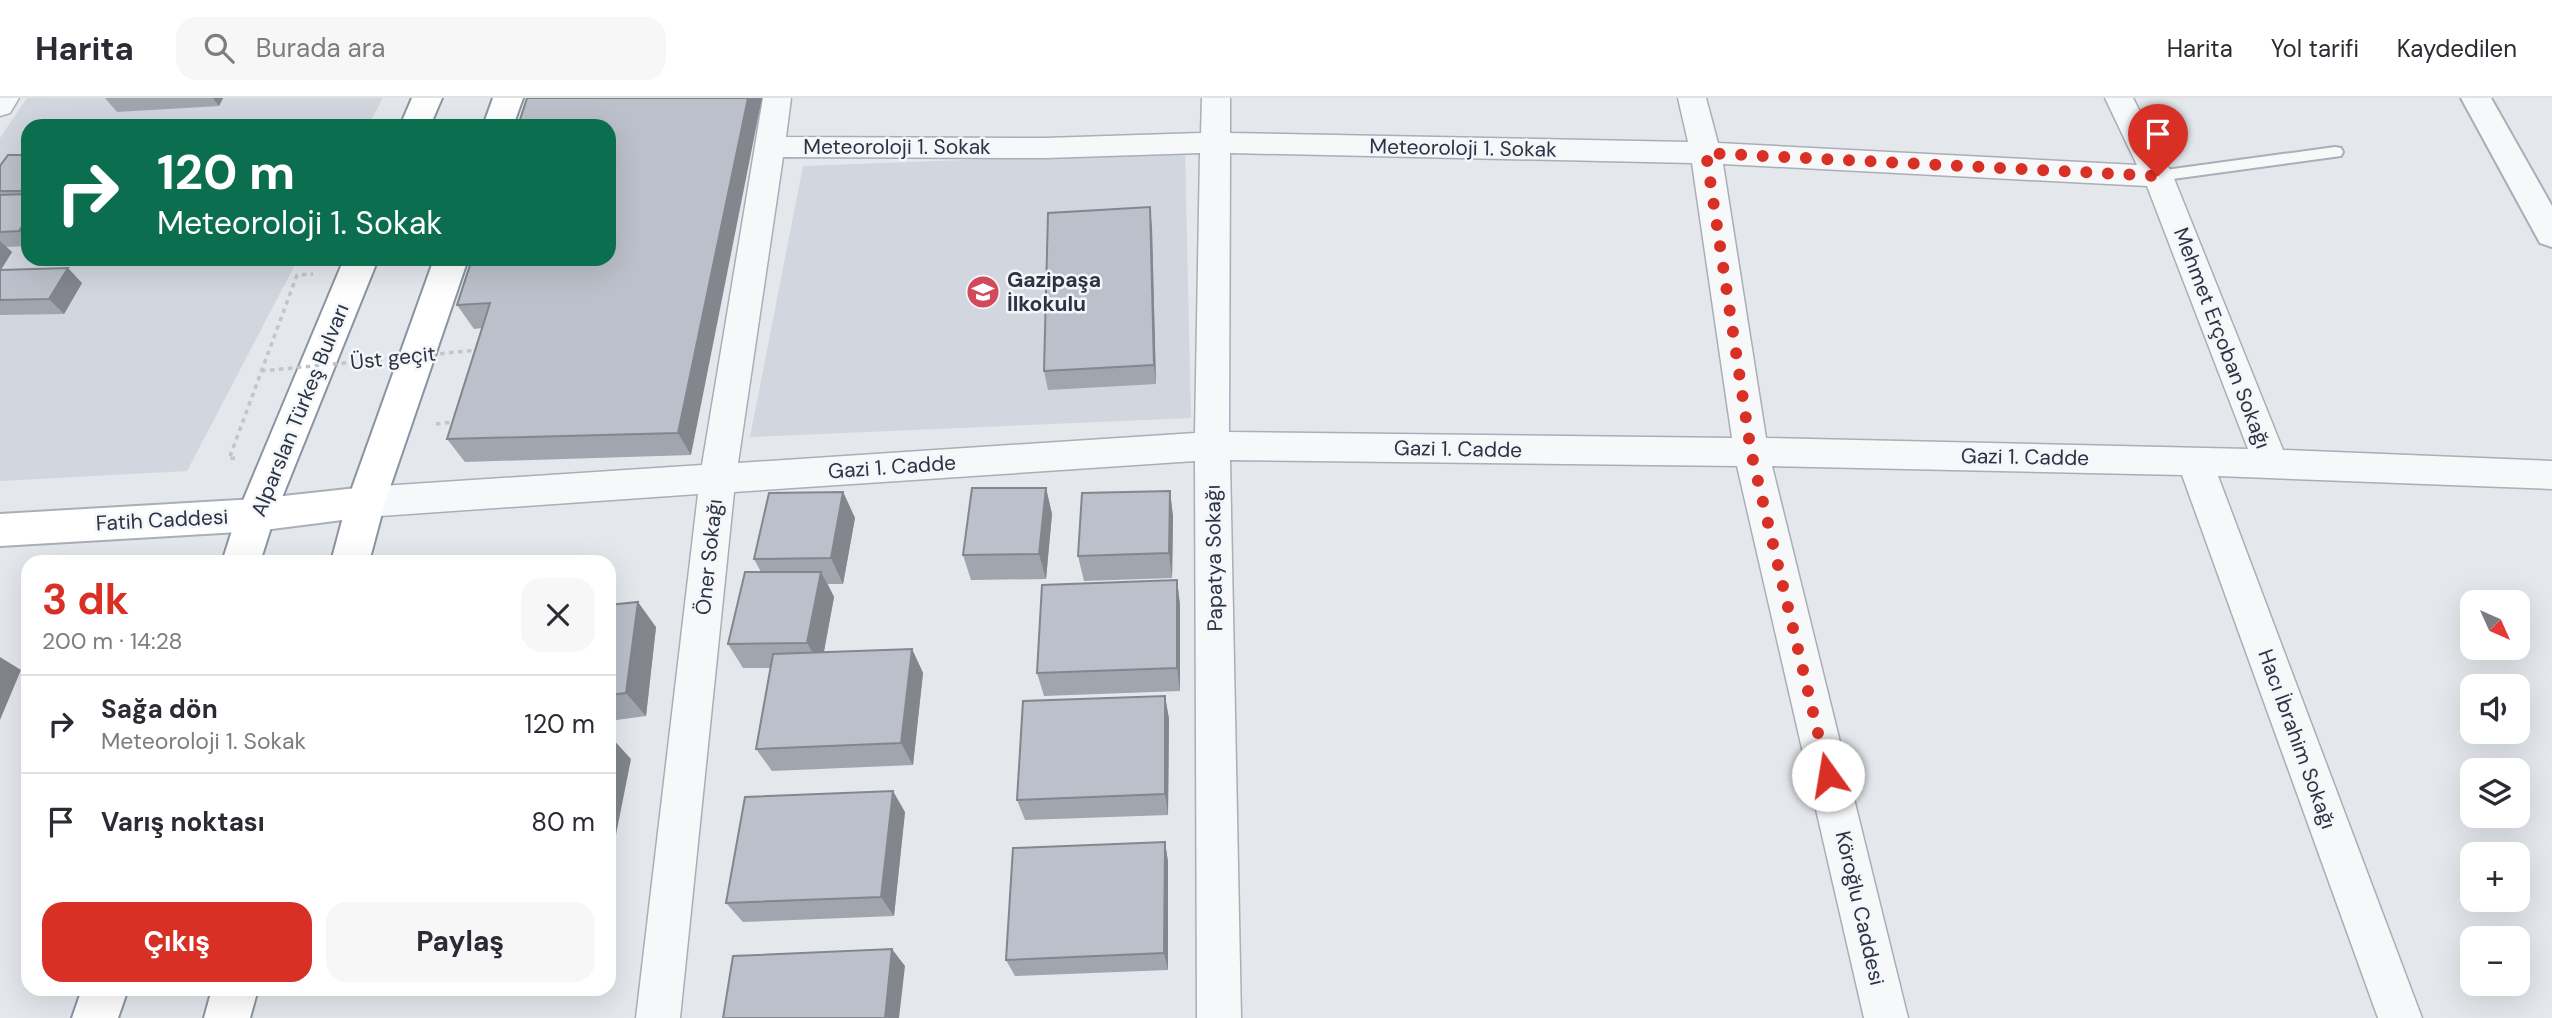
<!DOCTYPE html>
<html lang="tr">
<head>
<meta charset="utf-8">
<style>
	:root { --surface:#fff; --page:#f7f7f7; --text:#2b2b33; --muted:#7c7c81; --line:#e1e1e2; --accent:#d93025 }
	body { margin:0; font-family:"DM Sans",sans-serif; background:var(--page); color:var(--text); height:100vh; display:flex; flex-direction:column; font-size:26px; white-space:nowrap }
	* { box-sizing:border-box; margin:0 }
	p { font-size:23px; color:var(--muted) }
	.icon { flex:none; width:38px; height:38px; fill:none; stroke:currentColor; stroke-width:2; stroke-linecap:round; stroke-linejoin:round }
	.map { position:relative; flex:1; overflow:hidden }
	.details { position:absolute; left:21px; top:457px; width:595px; height:441px; display:flex; flex-direction:column; background:var(--surface); border-radius:21px; box-shadow:0 7px 28px #0002 }
	.details>* { flex:none }
	.guide { position:absolute; left:21px; top:21px; width:595px; height:147px; border-radius:21px; box-shadow:0 7px 28px #0002; background:#0b6e4f; color:#fff; overflow:hidden }
	.needle { width:46px; rotate:135deg }
	.fabs { position:absolute; left:2460px; top:492px; display:grid; gap:14px }
	.fabs a { display:grid; place-items:center; width:70px; height:70px; border-radius:14px; background:var(--surface); box-shadow:0 7px 28px #0002; font-size:35px }
	.pin { position:absolute; display:grid; place-items:center; width:60px; height:60px; color:#fff; margin:-72px -30px; border-radius:50% 50% 50% 0; rotate:-45deg; box-shadow:0 0 7px #0007 }
	.pin .icon { rotate:45deg }
	.me { position:absolute; width:77px; margin:-38px; rotate:347deg; stroke-linejoin:round; filter:drop-shadow(0 0 5px #0008) }
	.turn { display:flex; align-items:center; gap:24px; height:147px; padding:0 21px; font-size:32px }
	.turn .icon { width:91px; height:91px; stroke-width:2.5 }
	.turn b { display:block; font-size:49px; line-height:60px }
	.round { display:grid; place-items:center; flex:none; width:74px; height:74px; border-radius:21px; background:var(--page) }
	.head { display:flex; align-items:center; justify-content:space-between; height:119px; padding:0 21px }
	h1 { font-size:42px; font-weight:700; line-height:52px; color:var(--accent) }
	.button { display:flex; gap:14px; margin-top:auto; padding:14px 21px }
	.button a { flex:1; height:80px; border-radius:21px; background:var(--accent); color:#fff; font-size:28px; font-weight:700; line-height:80px; text-align:center }
	.button a+a { background:var(--page); color:var(--text) }
	ul { padding:0; list-style:none }
	li { display:flex; align-items:center; gap:21px; height:98px; padding:0 21px; border-top:2px solid var(--line) }
	li div { flex:1 }
	li b { display:block; font-size:26px }
	li em { font-style:normal }
	header { display:flex; align-items:center; gap:42px; box-sizing:border-box; height:98px; padding:0 35px; background:var(--surface); border-bottom:2px solid var(--line) }
	header strong { font-size:33px }
	nav { display:flex; gap:38px; margin-inline-start:auto; font-size:24px }
	.search { width:490px; height:63px; background:var(--page); display:flex; align-items:center; gap:18px; box-sizing:border-box; padding:0 24px; border-radius:21px; color:var(--muted); font-size:26px }
	.map>svg:first-child { display:block }
</style>
</head>
<body>
<header>
<strong>Harita</strong>
<div class="search"><svg class="icon" aria-label="search" viewBox="0 0 24 24"><circle cx="10" cy="10" r="6"/><path d="M15 15l6 6"/></svg>Burada ara</div>
<nav><a>Harita</a><a>Yol tarifi</a><a>Kaydedilen</a></nav>
</header>
<div class="map">
<svg width="2552" height="920" viewBox="0 0 2552 920">
	<rect width="100%" height="100%" fill="#e4e7ec"/>
	<path fill="#d2d6de" d="M27 0H383L368 28H28V161H298L187 373 0 383V40Z
		M1185 54 1191 320 750 339 803 68Z"/>
	<g fill="none" stroke-linecap="round" stroke-linejoin="round">
		<defs>
			<path id="service" d="M2335 49 2341 50 2343 54 2341 58 2158 83 2150 78 2158 73Z"/>
			<path id="minor" d="M0 0H19L10 15 0 18Z
				M763 0H791L786 39 1045 40 1201 35 1202 0H1230V35L1688 44 1678 0H1706L1718 45 2137 67 2105 0H2133L2173 78 2283 352 2552 363V391L2218 378 2422 920H2378L2182 377 1772 368 1908 920H1864L1737 368 1230 362 1241 920H1197L1195 363 734 394 680 920H636L698 396 366 419 353 414 348 404 353 394 366 389 702 367ZM1200 55 1195 335 738 365 783 59 1045 60ZM1230 55 1692 65 1732 340 1229 334ZM1723 66 2147 88 2248 351 1766 340Z"/>
			<path id="tertiary" d="M2461 0H2491L2552 108V149L2540 145Z"/>
			<path id="secondary" d="M366 389 379 393 385 404 379 415 366 419 256 433 0 448V416L256 401Z"/>
			<path id="trunk" d="M412 0H442L430 28H400Z
				M493 0H523L513 28H483Z
				M344 161H378L275 417 260 464H222L237 417Z
				M434 161H468L385 404 369 464H331L347 404Z
				M82 891H128L118 920H72Z
				M212 891H258L250 920H204Z"/>
		</defs>
		<use href="#service" stroke="#a9aeb7" stroke-width="4"/>
		<use href="#minor" stroke="#a9aeb7" stroke-width="3"/>
		<use href="#tertiary" stroke="#a9aeb7" stroke-width="4"/>
		<use href="#secondary" stroke="#a9aeb7" stroke-width="4"/>
		<use href="#trunk" stroke="#8b94a3" stroke-width="4"/>
		<path stroke="#c2c5cb" stroke-width="3.5" stroke-dasharray="4.5 4.5" stroke-linecap="butt" d="M436 326 455 324
			M235 360 229 361 297 177 313 176"/>
		<use href="#service" fill="#f7f8fa" fill-rule="evenodd"/>
		<use href="#minor" fill="#f7f8fa" fill-rule="evenodd"/>
		<use href="#tertiary" fill="#f7f8fa" fill-rule="evenodd"/>
		<use href="#secondary" fill="#fff" fill-rule="evenodd"/>
		<use href="#trunk" fill="#fff" fill-rule="evenodd"/>
		<path stroke="#c2c5cb" stroke-width="3.5" stroke-dasharray="4.5 4.5" stroke-linecap="butt" d="M261 273 478 252"/>
	</g>
	<path fill="#a1a5ae" d="M105 0H223L219 8 117 14Z
		M28 57V148L6 149 12 154 1 172 82 185 64 216 0 217V68Z
		M1152 130 1156 286 1048 292 1044 273Z
		M609 161 691 357 465 364 447 341 482 230 474 231 457 207Z
		M1046 390 1052 416 1046 481 971 482 963 457Z
		M1170 393 1173 419 1172 480 1084 483 1078 458Z
		M843 394 855 420 843 486H828L834 499 824 554 912 551 923 575 913 667 772 673 756 651 770 570H743L728 546 761 474 754 461Z
		M1177 482 1180 507V593L1044 598 1037 575Z
		M609 507 656 529 646 618 609 623Z
		M1165 598 1169 621 1168 717 1025 722 1017 702Z
		M905 714 894 818 743 824 726 805Z
		M1165 744 1168 764V872L1015 878 1006 862Z"/>
	<path fill="#83868d" d="M213 0H223L219 8Z
		M748 0H762L691 357 678 335Z
		M1150 109 1152 130 1156 286 1154 267Z
		M28 119V142L19 133Z
		M0 143 12 154 0 173Z
		M68 170 82 185 64 216 49 201Z
		M1046 390 1052 416 1046 481 1039 456Z
		M1170 393 1173 419 1172 480 1169 455Z
		M843 394 855 420 843 486 831 460Z
		M821 474 834 499 821 569 807 545Z
		M1177 482 1180 507V593L1177 570Z
		M638 504 656 529 646 618 626 595Z
		M912 551 923 575 913 667 901 645Z
		M0 559 21 572 0 622Z
		M1165 598 1169 621 1168 717 1165 696Z
		M611 639 631 661 609 772V650Z
		M893 693 905 714 894 818 881 799Z
		M1165 744 1168 764V872L1164 855Z
		M892 851 905 868 899 920H885Z"/>
	<path fill="#bbc0ca" stroke="#83868d" stroke-width="2" d="M527 0H748L678 335 447 341 490 205 457 207 472 161H609V28H518Z
		M8 57H28V93H0V68Z
		M28 96V119L19 133 0 134V97Z
		M1150 109 1154 267 1044 273 1048 115Z
		M68 170 49 201 0 202V172Z
		M972 390H1046L1039 456 963 457Z
		M1170 393 1169 455 1078 458 1082 395Z
		M843 394 831 460 754 461 769 395Z
		M745 474H821L807 545 728 546Z
		M1177 482V570L1037 575 1042 487Z
		M638 504 626 595 609 597V507Z
		M912 551 901 645 756 651 773 556Z
		M1165 598V696L1017 702 1023 603Z
		M893 693 881 799 726 805 745 699Z
		M1165 744 1164 855 1006 862 1013 750Z
		M892 851 885 920H723L733 858Z"/>
	<g fill="none" stroke-linecap="round" stroke-linejoin="round">
		<path stroke="#d93025" stroke-width="12" stroke-dasharray="0 21.6" d="M1828 677 1751 354 1706 55 2158 78"/>
	</g>
	<defs>
		<symbol id="school-disc" viewBox="-11 -11 22 22"><circle r="9.5" fill="#d1495b" stroke="#f4f6f9"/><path d="M0-5L7-2L0 1L-7-2ZM-4 1L0 2.5L4 1V4Q0 6-4 4Z" fill="#fff"/></symbol>
	</defs>
	<g fill-rule="evenodd">
		<use href="#school-disc" x="964" y="175" width="38" height="38"/>
	</g>
	<g text-anchor="middle" stroke-width="5" stroke-linejoin="round" paint-order="stroke">
		<g font-size="21" fill="#2b3445" stroke="#f4f6f9">
			<text x="897" y="56">Meteoroloji 1. Sokak</text>
			<text transform="translate(1463 50) rotate(1)" y="7">Meteoroloji 1. Sokak</text>
			<text transform="translate(2222 240) rotate(69)" y="7">Mehmet Erçoban Sokağı</text>
			<text transform="translate(393 260) rotate(-6)" y="7">Üst geçit</text>
			<text transform="translate(300 312) rotate(-68)" y="7">Alparslan Türkeş Bulvarı</text>
			<text transform="translate(1458 351) rotate(1)" y="7">Gazi 1. Cadde</text>
			<text transform="translate(2025 359) rotate(1)" y="7">Gazi 1. Cadde</text>
			<text transform="translate(892 369) rotate(-4)" y="7">Gazi 1. Cadde</text>
			<text transform="translate(162 422) rotate(-3)" y="7">Fatih Caddesi</text>
			<text transform="translate(709 459) rotate(-84)" y="7">Öner Sokağı</text>
			<text transform="translate(1214 460) rotate(-91)" y="7">Papatya Sokağı</text>
			<text transform="translate(2297 641) rotate(70)" y="7">Hacı İbrahim Sokağı</text>
			<text transform="translate(1860 810) rotate(77)" y="7">Köroğlu Caddesi</text>
		</g>
		<g font-size="21" font-weight="bold" fill="#2b3445" stroke="#f4f6f9" text-anchor="start">
			<text x="1007" y="189">Gazipaşa<tspan x="1007" dy="24">İlkokulu</tspan></text>
		</g>
	</g>
</svg>
<div class="fabs">
<a><svg class="needle" viewBox="-14 -14 28 28"><path d="M0-13l5 13h-10z" fill="#e53935"/><path d="M0 13l5-13h-10z" fill="#7c7c81"/></svg></a>
<a><svg class="icon" aria-label="sound" viewBox="0 0 24 24"><path d="M4 9h4l5-4v14l-5-4H4zM17 9q2 3 0 6"/></svg></a>
<a><svg class="icon" aria-label="layers" viewBox="0 0 24 24"><path d="M12 4l9 5-9 5-9-5zM3 14l9 5 9-5"/></svg></a>
<a>+</a>
<a>−</a>
</div>
<div class="pin" style="left:2158px;top:78px;background:#d93025"><svg class="icon" aria-label="arrive" viewBox="0 0 24 24"><path d="M6 21V4h12l-3 4 3 4H6"/></svg></div>
<svg class="me" style="left:1828px;top:677px" viewBox="-20 -20 40 40"><circle r="19" fill="#fff"/><path d="M0-13L10 11 0 6-10 11z" fill="#d93025"/></svg>
<div class="guide">
<div class="turn"><svg class="icon" aria-label="right" viewBox="0 0 24 24"><path d="M7 20v-9h11M14 6l5 5-5 5"/></svg><div><b>120 m</b>Meteoroloji 1. Sokak</div></div>
</div>
<section class="details">
<div class="head"><div><h1>3 dk</h1><p>200 m · 14:28</p></div><a class="round"><svg class="icon" aria-label="close" viewBox="0 0 24 24"><path d="M6 6l12 12M18 6L6 18"/></svg></a></div>
<ul>
<li><svg class="icon" aria-label="right" viewBox="0 0 24 24"><path d="M7 20v-9h11M14 6l5 5-5 5"/></svg><div><b>Sağa dön</b><p>Meteoroloji 1. Sokak</p></div><em>120 m</em></li>
<li><svg class="icon" aria-label="arrive" viewBox="0 0 24 24"><path d="M6 21V4h12l-3 4 3 4H6"/></svg><div><b>Varış noktası</b></div><em>80 m</em></li>
</ul>
<div class="button"><a>Çıkış</a><a>Paylaş</a></div>
</section>
</div>
</body>
</html>
